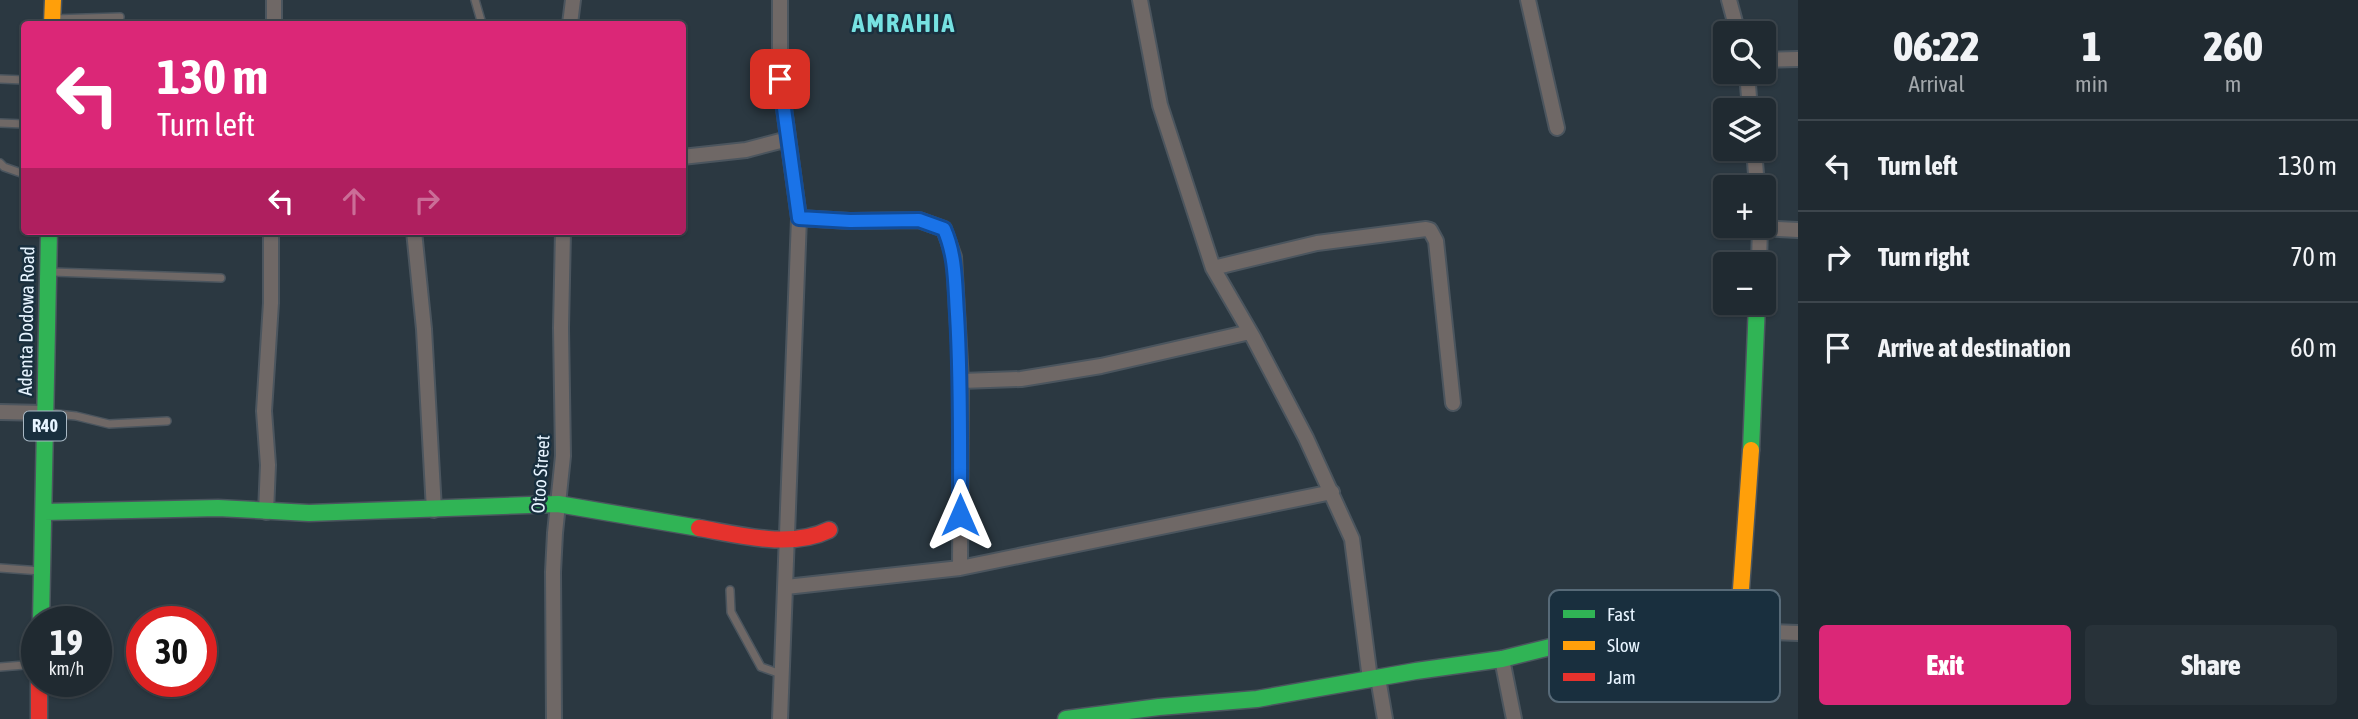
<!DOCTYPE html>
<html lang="en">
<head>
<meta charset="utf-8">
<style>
	:root { --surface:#202a31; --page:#283239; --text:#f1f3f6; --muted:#a2a7ab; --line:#3d464d; --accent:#db2777 }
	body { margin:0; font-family:"Asap Condensed",sans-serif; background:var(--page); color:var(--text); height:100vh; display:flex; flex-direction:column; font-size:26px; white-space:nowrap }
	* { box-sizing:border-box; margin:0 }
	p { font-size:23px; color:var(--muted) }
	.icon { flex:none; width:38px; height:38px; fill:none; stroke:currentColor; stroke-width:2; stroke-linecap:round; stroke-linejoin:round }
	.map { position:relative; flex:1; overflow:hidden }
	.details { display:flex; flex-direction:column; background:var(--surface); width:560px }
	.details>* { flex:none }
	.top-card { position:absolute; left:21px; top:21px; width:665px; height:214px; border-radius:7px; box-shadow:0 2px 5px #0004,0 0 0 2px var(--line); background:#db2777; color:#fff; overflow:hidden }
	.buttons { position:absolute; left:1713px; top:21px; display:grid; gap:14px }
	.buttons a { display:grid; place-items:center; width:63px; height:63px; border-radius:7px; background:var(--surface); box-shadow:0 2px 5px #0004,0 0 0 2px var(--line); font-size:35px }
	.speed { position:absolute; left:21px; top:606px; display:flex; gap:14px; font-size:35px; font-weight:700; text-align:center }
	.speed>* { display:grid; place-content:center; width:91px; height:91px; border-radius:50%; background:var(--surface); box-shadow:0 2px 5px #0004,0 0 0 2px var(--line); line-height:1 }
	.speed small { font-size:18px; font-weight:400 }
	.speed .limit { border:10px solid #d22; background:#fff; color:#111 }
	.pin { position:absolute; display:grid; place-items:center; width:60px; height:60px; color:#fff; margin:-30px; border-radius:14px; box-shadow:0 4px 10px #0006 }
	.me { position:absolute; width:77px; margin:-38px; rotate:0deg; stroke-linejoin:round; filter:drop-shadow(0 0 5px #0008) }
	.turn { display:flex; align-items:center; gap:24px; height:147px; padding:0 21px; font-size:32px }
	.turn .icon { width:91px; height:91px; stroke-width:2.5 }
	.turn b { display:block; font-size:49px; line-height:60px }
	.lanes { display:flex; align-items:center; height:66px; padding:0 21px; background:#0003; justify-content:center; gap:35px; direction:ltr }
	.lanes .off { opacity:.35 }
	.eta { display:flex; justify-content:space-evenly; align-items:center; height:119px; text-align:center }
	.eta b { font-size:42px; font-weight:800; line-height:49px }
	.button { display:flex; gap:14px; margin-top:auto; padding:14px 21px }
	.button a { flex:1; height:80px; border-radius:7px; background:var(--accent); color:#fff; font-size:28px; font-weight:800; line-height:80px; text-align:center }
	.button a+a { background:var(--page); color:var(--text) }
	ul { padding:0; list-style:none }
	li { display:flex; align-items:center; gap:21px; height:91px; padding:0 21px; border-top:2px solid var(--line) }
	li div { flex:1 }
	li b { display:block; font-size:26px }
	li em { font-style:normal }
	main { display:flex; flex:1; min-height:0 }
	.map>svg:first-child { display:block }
</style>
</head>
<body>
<main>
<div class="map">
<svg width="1798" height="719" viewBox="0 0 1798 719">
	<rect width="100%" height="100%" fill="#2b3841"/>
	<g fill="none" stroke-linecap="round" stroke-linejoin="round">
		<defs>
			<path id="lane" d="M475 0 482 24
				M53 19 120 17
				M0 79 24 80
				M0 123 24 124
				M0 163 4 167 24 174
				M52 272 221 278
				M47 413 76 416 109 424 167 421
				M0 568 41 571
				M730 590 731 612 761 667 781 674
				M0 667 37 664"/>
			<path id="street" d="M780 0V79L799 218 780 719
				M1140 0 1160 105 1213 268 1253 337 1306 438 1352 539 1370 679
				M1528 0 1557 128
				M1729 0 1738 33
				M274 24V0
				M570 24 573 0
				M1764 60 1798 59
				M1747 72 1750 110
				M1754 149 1757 187
				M682 157 746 150 788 139
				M799 218 850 221 919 220 944 229 954 257 961 381 1021 379 1101 366 1250 332
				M1760 228 1798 230
				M414 231 424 329 434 510
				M1759 264 1760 226
				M1213 268 1317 243 1426 229 1430 230 1436 241 1453 403
				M0 412 45 413
				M266 512 268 465 264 411 271 303V231
				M960 568 961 381
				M786 587 960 568 1332 492
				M1738 631 1798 633
				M1502 659 1514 719
				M1378 678 1385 719
				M554 719 553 572 555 533 563 456 561 328 563 231"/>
			<path id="fast" d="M1751 450 1757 303
				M44 512 218 508 309 513 558 504 699 528
				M41 621 49 231
				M1066 719 1159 707 1257 699 1416 671 1502 659 1571 642 1608 636 1650 632H1691"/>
			<path id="slow" d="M52 24 53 0
				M1691 632 1738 631 1751 450"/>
			<path id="jam" d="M699 528C740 535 790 549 829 530
				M39 681V719"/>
		</defs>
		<use href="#lane" stroke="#4b555e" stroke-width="10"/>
		<use href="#street" stroke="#4b555e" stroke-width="18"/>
		<use href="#fast" stroke="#4b555e" stroke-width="19"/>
		<use href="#slow" stroke="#4b555e" stroke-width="19"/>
		<use href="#jam" stroke="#4b555e" stroke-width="19"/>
		<use href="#lane" stroke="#6f6866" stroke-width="7"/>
		<use href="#street" stroke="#6f6866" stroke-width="14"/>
		<use href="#fast" stroke="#30b455" stroke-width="16"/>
		<use href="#slow" stroke="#ff9f0a" stroke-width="16"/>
		<use href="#jam" stroke="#e5322d" stroke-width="16"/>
	</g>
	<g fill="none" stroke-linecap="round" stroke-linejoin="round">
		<defs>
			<path id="route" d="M780 79 799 218 850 221 919 220 944 229C956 256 955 285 957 314 961 381 960 448 960 515"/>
		</defs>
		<use href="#route" stroke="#114b97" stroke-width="18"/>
		<use href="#route" stroke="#1a73e8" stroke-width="12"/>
	</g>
	<g text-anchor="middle" stroke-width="5" stroke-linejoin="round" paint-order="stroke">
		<rect fill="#192f3e" stroke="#a9b9c5" stroke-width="2" x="24" y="411.5" width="42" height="29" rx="5"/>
		<g font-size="18" font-weight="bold" fill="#e7f4ff">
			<text x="45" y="432">R40</text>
		</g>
		<g font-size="19" fill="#e7f4ff" stroke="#192f3e">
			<text transform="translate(26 321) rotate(-89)" y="7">Adenta Dodowa Road</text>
			<text transform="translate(540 474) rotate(-86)" y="7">Otoo Street</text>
		</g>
		<g font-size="26" font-weight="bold" letter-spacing="2" fill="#76e2e2" stroke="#192f3e">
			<text x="904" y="32">AMRAHIA</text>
		</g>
	</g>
	<rect x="1549" y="590" width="231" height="112" rx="10" fill="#192f3e" stroke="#576a78" stroke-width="2"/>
	<rect x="1563" y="610" width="32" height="8" fill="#30b455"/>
	<rect x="1563" y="641" width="32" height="9" fill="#ff9f0a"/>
	<rect x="1563" y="673" width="32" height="8" fill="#e5322d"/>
	<g font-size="19" fill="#e7f4ff">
		<text x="1607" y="621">Fast</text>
		<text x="1607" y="652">Slow</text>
		<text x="1607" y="684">Jam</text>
	</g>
</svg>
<div class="buttons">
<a><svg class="icon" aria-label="search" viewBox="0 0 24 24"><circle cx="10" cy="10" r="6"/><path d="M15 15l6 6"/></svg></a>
<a><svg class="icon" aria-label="layers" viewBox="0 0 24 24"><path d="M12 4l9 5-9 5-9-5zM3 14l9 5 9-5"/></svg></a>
<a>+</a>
<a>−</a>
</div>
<div class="speed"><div>19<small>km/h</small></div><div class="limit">30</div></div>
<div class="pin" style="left:780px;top:79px;background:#d93025"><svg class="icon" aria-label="arrive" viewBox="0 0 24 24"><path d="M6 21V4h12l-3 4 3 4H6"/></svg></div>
<svg class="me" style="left:960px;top:515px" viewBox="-20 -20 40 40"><path d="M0-17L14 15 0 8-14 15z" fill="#1a73e8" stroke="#fff" stroke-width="4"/></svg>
<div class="top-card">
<div class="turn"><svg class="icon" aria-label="left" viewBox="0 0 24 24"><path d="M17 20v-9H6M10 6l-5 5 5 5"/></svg><div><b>130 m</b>Turn left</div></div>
<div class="lanes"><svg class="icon" aria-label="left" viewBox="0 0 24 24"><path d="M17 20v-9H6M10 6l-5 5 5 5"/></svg><svg class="icon off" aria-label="ahead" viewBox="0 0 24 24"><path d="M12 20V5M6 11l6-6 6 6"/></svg><svg class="icon off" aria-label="right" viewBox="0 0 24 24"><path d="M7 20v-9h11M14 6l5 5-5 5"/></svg></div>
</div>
</div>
<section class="details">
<div class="eta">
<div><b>06:22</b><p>Arrival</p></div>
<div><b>1</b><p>min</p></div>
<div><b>260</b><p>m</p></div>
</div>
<ul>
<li><svg class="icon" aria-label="left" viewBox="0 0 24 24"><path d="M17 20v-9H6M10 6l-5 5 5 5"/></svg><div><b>Turn left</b></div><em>130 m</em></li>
<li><svg class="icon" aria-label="right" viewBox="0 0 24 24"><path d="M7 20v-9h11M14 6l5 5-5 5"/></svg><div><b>Turn right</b></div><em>70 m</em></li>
<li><svg class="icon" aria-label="arrive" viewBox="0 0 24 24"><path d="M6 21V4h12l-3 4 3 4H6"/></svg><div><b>Arrive at destination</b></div><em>60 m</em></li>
</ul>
<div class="button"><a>Exit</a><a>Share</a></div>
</section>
</main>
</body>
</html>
